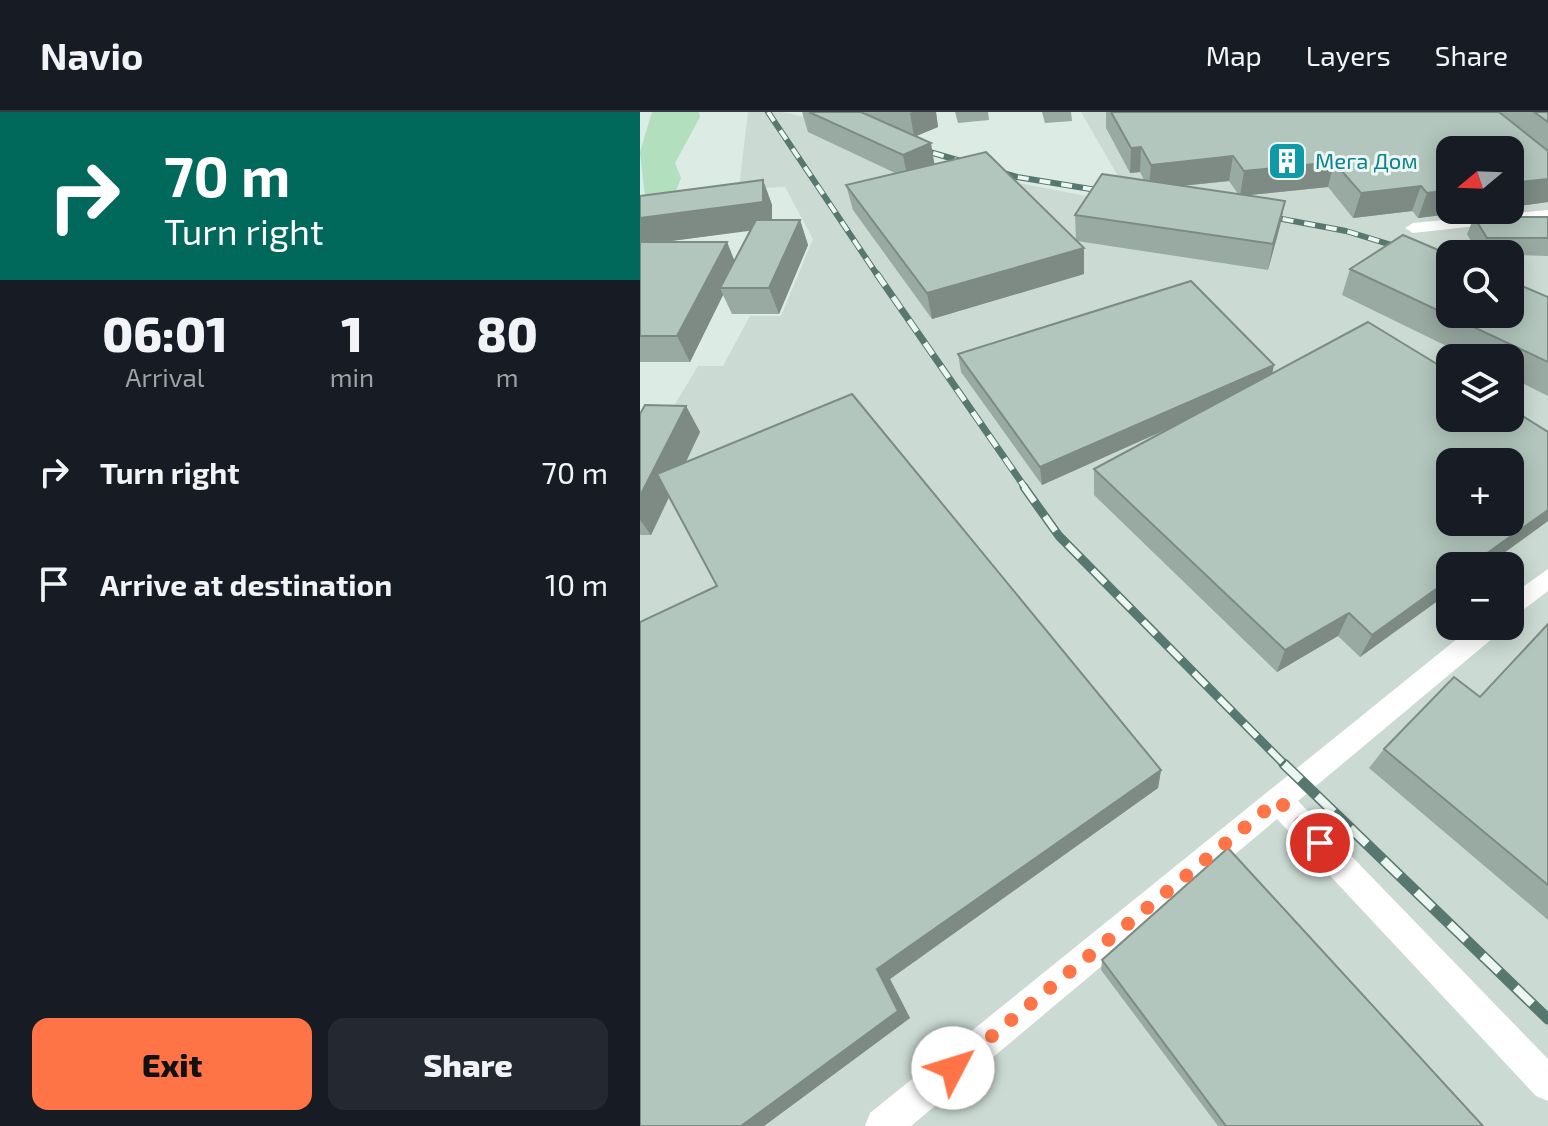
<!DOCTYPE html>
<html lang="en">
<head>
<meta charset="utf-8">
<style>
	:root { --surface:#171b24; --page:#242831; --text:#f1f3f6; --muted:#9ea1a6; --line:#363941; --accent:#ff7446 }
	body { margin:0; font-family:"Exo 2",sans-serif; background:var(--page); color:var(--text); height:100vh; display:flex; flex-direction:column; font-size:30px; white-space:nowrap }
	* { box-sizing:border-box; margin:0 }
	p { font-size:26px; color:var(--muted) }
	.icon { flex:none; width:44px; height:44px; fill:none; stroke:currentColor; stroke-width:2; stroke-linecap:round; stroke-linejoin:round }
	.map { position:relative; flex:1; overflow:hidden }
	.sheet { display:flex; flex-direction:column; background:var(--surface); width:640px }
	.sheet>* { flex:none }
	.top-card { background:#00695c; color:#fff; overflow:hidden }
	.needle { width:52px; rotate:251deg }
	.controls { position:absolute; left:796px; top:24px; display:grid; gap:16px }
	.controls a { display:grid; place-items:center; width:88px; height:88px; border-radius:16px; background:var(--surface); box-shadow:0 4px 20px #0003; font-size:40px }
	.pin { position:absolute; display:grid; place-items:center; width:68px; height:68px; color:#fff; margin:-34px; border:4px solid #fff; border-radius:50%; box-shadow:0 2px 8px #0007 }
	.me { position:absolute; width:88px; margin:-44px; rotate:50deg; stroke-linejoin:round; filter:drop-shadow(0 0 6px #0008) }
	.turn { display:flex; align-items:center; gap:28px; height:168px; padding:0 32px; font-size:36px }
	.turn .icon { width:104px; height:104px; stroke-width:2.5 }
	.turn b { display:block; font-size:56px; line-height:68px }
	.eta { display:flex; justify-content:space-evenly; align-items:center; height:136px; text-align:center }
	.eta b { font-size:48px; font-weight:800; line-height:56px }
	.button { display:flex; gap:16px; margin-top:auto; padding:16px 32px }
	.button a { flex:1; height:92px; border-radius:16px; background:var(--accent); color:#111; font-size:32px; font-weight:800; line-height:92px; text-align:center }
	.button a+a { background:var(--page); color:var(--text) }
	ul { padding:0; list-style:none }
	li { display:flex; align-items:center; gap:24px; height:112px; padding:0 32px }
	li div { flex:1 }
	li b { display:block; font-size:30px }
	li em { font-style:normal }
	header { display:flex; align-items:center; gap:48px; box-sizing:border-box; height:112px; padding:0 40px; background:var(--surface); border-bottom:2px solid var(--line) }
	header strong { font-size:38px }
	nav { display:flex; gap:44px; margin-inline-start:auto; font-size:28px }
	main { display:flex; flex:1; min-height:0 }
	.map>svg:first-child { display:block }
</style>
</head>
<body>
<header>
<strong>Navio</strong>
<nav><a>Map</a><a>Layers</a><a>Share</a></nav>
</header>
<main>
<section class="sheet">
<div class="top-card">
<div class="turn"><svg class="icon" aria-label="right" viewBox="0 0 24 24"><path d="M7 20v-9h11M14 6l5 5-5 5"/></svg><div><b>70 m</b>Turn right</div></div>
</div>
<div class="eta">
<div><b>06:01</b><p>Arrival</p></div>
<div><b>1</b><p>min</p></div>
<div><b>80</b><p>m</p></div>
</div>
<ul>
<li><svg class="icon" aria-label="right" viewBox="0 0 24 24"><path d="M7 20v-9h11M14 6l5 5-5 5"/></svg><div><b>Turn right</b></div><em>70 m</em></li>
<li><svg class="icon" aria-label="arrive" viewBox="0 0 24 24"><path d="M6 21V4h12l-3 4 3 4H6"/></svg><div><b>Arrive at destination</b></div><em>10 m</em></li>
</ul>
<div class="button"><a>Exit</a><a>Share</a></div>
</section>
<div class="map">
<svg width="908" height="1014" viewBox="0 0 908 1014">
	<rect width="100%" height="100%" fill="#dcebe4"/>
	<path fill="#cbdbd3" fill-rule="evenodd" d="M108 0H143L190 11 295 55 462 87 483 73 441 0H908V1014H0V312H23L58 254H83L110 204H141L173 127 145 75 99 77ZM810 38H870V98H810ZM810 142H870V202H810ZM810 246H870V306H810ZM810 350H870V410H810ZM810 454H870V514H810Z"/>
	<path fill="#b2dfbe" d="M12 0H59L60 5 35 51 41 66 34 84 5 85 0 40Z"/>
	<g fill="none" stroke-linecap="round" stroke-linejoin="round">
		<path fill="#fff" fill-rule="evenodd" d="M908 98V106L773 121 765 116 773 111Z
			M908 457V479L870 508V484Z
			M833 514H862L859 521 658 689 908 947V989L896 984 637 707 271 1014H225L230 1001Z"/>
		<defs>
			<path id="rail-far3" d="M128 0 238 164
				M272 35 377 65 475 81
				M621 103 706 119 810 151"/>
			<path id="rail-far2" d="M237 162 386 377"/>
			<path id="rail-far1" d="M384 375 419 424 646 654"/>
			<path id="rail" d="M644 652 908 907"/>
		</defs>
		<use href="#rail-far3" stroke="#56786f" stroke-width="6"/>
		<use href="#rail-far2" stroke="#56786f" stroke-width="7"/>
		<use href="#rail-far1" stroke="#56786f" stroke-width="9"/>
		<use href="#rail" stroke="#56786f" stroke-width="11"/>
		<use href="#rail-far3" stroke="#edf7f2" stroke-width="4" stroke-dasharray="11" stroke-linecap="butt"/>
		<use href="#rail-far2" stroke="#edf7f2" stroke-width="5" stroke-dasharray="14" stroke-linecap="butt"/>
		<use href="#rail-far1" stroke="#edf7f2" stroke-width="6" stroke-dasharray="18" stroke-linecap="butt"/>
		<use href="#rail" stroke="#edf7f2" stroke-width="8" stroke-dasharray="23" stroke-linecap="butt"/>
	</g>
	<path fill="#99aaa3" fill-rule="evenodd" d="M162 0H221L241 9 223 0H296L298 15 276 24 294 52 436 128 435 103 504 68 500 60 490 61 466 16V0H908V90L870 95V38L810 98H844L778 106 772 99 713 106 688 75 609 83 645 89 640 114 628 158 437 129 444 162 292 207 213 98 206 73 255 61 168 20ZM589 69 598 82 543 74Z
		M315 0H348L349 8 318 11Z
		M402 0H431L432 9 405 11Z
		M123 68 132 93V108H160L168 133 139 202H92L83 183 50 250H0V84ZM110 118 94 149 87 130H24Z
		M834 105H908V144L838 142 827 122Z
		M710 157 908 185V284L870 265V246H831L702 183Z
		M318 242 634 253 632 262 908 320V409L846 454H810V480L720 545 698 524 637 560 454 383V357L541 311 402 373 321 260Z
		M46 294 60 320 46 350 521 658 518 676 250 867 270 906 124 1014H0L77 474 29 385 11 423H0V302Z
		M908 512V808L729 656 744 637 840 585Z
		M462 848 843 1014H578L461 858Z"/>
	<path fill="#7d8b84" d="M273 0H296L298 15 274 25 270 1Z
		M291 31 295 55 268 68 263 43Z
		M501 35 500 60 490 61 491 36Z
		M593 44 589 69 509 77 511 53Z
		M694 50 688 75 600 84 604 59Z
		M908 67V90L870 95V71Z
		M123 68 132 93V116L0 133V106Z
		M781 74 772 99 713 106 721 81Z
		M810 78V98H844L778 106 787 81Z
		M645 89 640 114 628 158 633 132Z
		M160 108 168 133 139 202 129 176Z
		M87 130 97 155 80 176 83 183 50 250 37 224Z
		M444 136V162L292 207 287 181Z
		M634 253 630 271 402 373 400 355Z
		M46 294 60 320 11 423 0 408V384Z
		M908 398V409L846 454H829Z
		M810 467V480L720 545 732 523Z
		M709 501 698 524 637 560 645 538Z
		M521 658 518 676 250 867 270 906 124 1014H101L237 857Z"/>
	<path fill="#b2c6bd" stroke="#7d8b84" stroke-width="2" fill-rule="evenodd" d="M169 0H221L291 31 263 43Z
		M471 0H859L908 39V67L870 71V38H810V78L787 81 781 74 721 81 694 50 604 59 593 44 511 53 501 35 491 36Z
		M894 0H908V10Z
		M346 40 444 136 287 181 206 73Z
		M462 62 645 89 633 132 435 103Z
		M123 68V90L0 106V84Z
		M834 105H908V126H847Z
		M116 108H160L129 176H80Z
		M763 123 810 143V202H870V169L908 185V250L710 157Z
		M0 130H87L37 224H0Z
		M551 169 634 253 400 355 318 242Z
		M728 210 810 260V306H870V296L908 320V398L829 454H810V467L732 523 709 501 645 538 454 357ZM810 350H870V410H810Z
		M212 282 521 658 237 857 258 899 101 1014H0V510L77 474 17 362Z
		M5 293 46 294 0 384V302Z
		M908 512V773L744 637 814 565 840 585Z
		M588 736 843 1014H586L462 848Z"/>
	<g fill="none" stroke-linecap="round" stroke-linejoin="round">
		<path stroke="#ff7446" stroke-width="14" stroke-dasharray="0 25.2" d="M313 956 638 688 680 731"/>
	</g>
	<defs>
		<symbol id="building-square" viewBox="-11 -11 22 22"><rect x="-9" y="-9" width="18" height="18" rx="4" fill="#0f9aa8" stroke="#edf7f2"/><path d="M-4-6H4V6H1V3H-1V6H-4ZM-2.5-4.3h1.7v1.8h-1.7ZM.8-4.3h1.7v1.8H.8ZM-2.5-1h1.7V.8h-1.7ZM.8-1h1.7V.8H.8Z" fill="#fff"/></symbol>
	</defs>
	<g fill-rule="evenodd">
		<use href="#building-square" x="625" y="27" width="44" height="44"/>
	</g>
	<g text-anchor="middle" stroke-width="6" stroke-linejoin="round" paint-order="stroke">
		<g font-size="22" fill="#0d838f" stroke="#edf7f2" text-anchor="start">
			<text x="675" y="57">Мега Дом</text>
		</g>
	</g>
</svg>
<div class="controls">
<a><svg class="needle" viewBox="-14 -14 28 28"><path d="M0-13l5 13h-10z" fill="#e53935"/><path d="M0 13l5-13h-10z" fill="#9ea1a6"/></svg></a>
<a><svg class="icon" aria-label="search" viewBox="0 0 24 24"><circle cx="10" cy="10" r="6"/><path d="M15 15l6 6"/></svg></a>
<a><svg class="icon" aria-label="layers" viewBox="0 0 24 24"><path d="M12 4l9 5-9 5-9-5zM3 14l9 5 9-5"/></svg></a>
<a>+</a>
<a>−</a>
</div>
<div class="pin" style="left:680px;top:731px;background:#d93025"><svg class="icon" aria-label="arrive" viewBox="0 0 24 24"><path d="M6 21V4h12l-3 4 3 4H6"/></svg></div>
<svg class="me" style="left:313px;top:956px" viewBox="-20 -20 40 40"><circle r="19" fill="#fff"/><path d="M0-13L10 11 0 6-10 11z" fill="#ff7446"/></svg>
</div>
</main>
</body>
</html>
